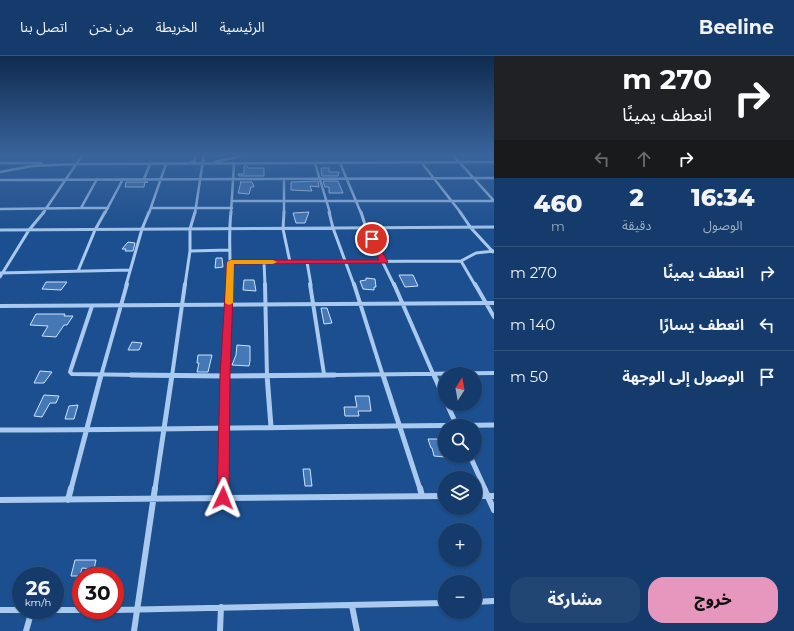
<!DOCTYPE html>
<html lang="ar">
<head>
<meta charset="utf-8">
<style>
	:root { --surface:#143b6b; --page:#214673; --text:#f1f3f6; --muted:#9dadc1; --line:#33557e; --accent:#e797bd }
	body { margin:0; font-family:Montserrat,"Noto Sans Arabic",sans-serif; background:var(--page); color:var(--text); direction:rtl; height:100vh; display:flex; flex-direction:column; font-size:15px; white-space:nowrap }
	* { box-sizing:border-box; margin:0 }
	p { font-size:13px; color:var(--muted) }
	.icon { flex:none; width:22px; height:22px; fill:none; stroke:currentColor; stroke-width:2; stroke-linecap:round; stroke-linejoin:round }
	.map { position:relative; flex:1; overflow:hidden; direction:ltr }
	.details { display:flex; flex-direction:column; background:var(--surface); width:300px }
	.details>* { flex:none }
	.guide { background:#202124; color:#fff; overflow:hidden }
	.needle { width:26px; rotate:11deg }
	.tools { position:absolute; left:438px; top:311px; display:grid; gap:8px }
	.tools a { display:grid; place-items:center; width:44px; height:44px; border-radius:50%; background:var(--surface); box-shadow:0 1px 3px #0004,0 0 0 1px var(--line); font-size:20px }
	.speed { position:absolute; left:12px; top:511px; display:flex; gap:8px; font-size:20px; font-weight:700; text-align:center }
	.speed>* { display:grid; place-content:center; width:52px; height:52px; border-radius:50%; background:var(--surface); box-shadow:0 1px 3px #0004,0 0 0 1px var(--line); line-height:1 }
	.speed small { font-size:10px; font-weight:400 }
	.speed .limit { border:6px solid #d22; background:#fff; color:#111 }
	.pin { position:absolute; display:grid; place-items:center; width:34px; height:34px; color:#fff; margin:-17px; border:2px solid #fff; border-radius:50%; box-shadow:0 1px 4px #0007 }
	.me { position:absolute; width:44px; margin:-22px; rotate:2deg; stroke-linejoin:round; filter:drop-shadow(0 0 3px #0008) }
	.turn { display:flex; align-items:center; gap:14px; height:84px; padding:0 16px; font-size:18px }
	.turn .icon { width:52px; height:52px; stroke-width:2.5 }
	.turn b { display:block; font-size:28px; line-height:34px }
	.lanes { display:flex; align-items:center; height:38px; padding:0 16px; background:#0003; justify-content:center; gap:20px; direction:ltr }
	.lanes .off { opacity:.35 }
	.eta { display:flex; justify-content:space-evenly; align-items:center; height:68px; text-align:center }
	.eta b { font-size:24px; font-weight:800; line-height:28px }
	.action { display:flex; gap:8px; margin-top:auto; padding:8px 16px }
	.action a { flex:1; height:46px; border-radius:16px; background:var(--accent); color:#111; font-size:16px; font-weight:800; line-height:46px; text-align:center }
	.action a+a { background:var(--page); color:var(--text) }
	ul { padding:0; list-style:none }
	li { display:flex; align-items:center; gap:12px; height:52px; padding:0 16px; border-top:1px solid var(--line) }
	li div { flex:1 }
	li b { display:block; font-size:15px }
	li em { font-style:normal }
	header { display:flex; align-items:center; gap:24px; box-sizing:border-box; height:56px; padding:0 20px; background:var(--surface); border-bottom:1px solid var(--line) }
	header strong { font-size:19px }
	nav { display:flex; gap:22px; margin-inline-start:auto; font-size:14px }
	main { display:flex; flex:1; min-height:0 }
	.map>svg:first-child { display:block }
</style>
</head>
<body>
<header>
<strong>Beeline</strong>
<nav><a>الرئيسية</a><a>الخريطة</a><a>من نحن</a><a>اتصل بنا</a></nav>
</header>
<main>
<section class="details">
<div class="guide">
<div class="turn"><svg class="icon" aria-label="right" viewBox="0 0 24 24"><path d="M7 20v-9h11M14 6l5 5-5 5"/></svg><div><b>270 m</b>انعطف يمينًا</div></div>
<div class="lanes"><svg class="icon off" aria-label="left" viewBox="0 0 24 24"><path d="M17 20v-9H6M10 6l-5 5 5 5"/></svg><svg class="icon off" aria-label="ahead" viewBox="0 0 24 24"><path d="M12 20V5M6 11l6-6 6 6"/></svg><svg class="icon" aria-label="right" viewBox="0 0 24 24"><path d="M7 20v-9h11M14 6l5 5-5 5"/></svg></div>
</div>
<div class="eta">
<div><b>16:34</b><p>الوصول</p></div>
<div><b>2</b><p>دقيقة</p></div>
<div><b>460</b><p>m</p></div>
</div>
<ul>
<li><svg class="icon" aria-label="right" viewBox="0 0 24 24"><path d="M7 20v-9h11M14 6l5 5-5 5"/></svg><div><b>انعطف يمينًا</b></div><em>270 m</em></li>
<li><svg class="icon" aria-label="left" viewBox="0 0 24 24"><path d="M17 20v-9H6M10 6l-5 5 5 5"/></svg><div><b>انعطف يسارًا</b></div><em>140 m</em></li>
<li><svg class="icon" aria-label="arrive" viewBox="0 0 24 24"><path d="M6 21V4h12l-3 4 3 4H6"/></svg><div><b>الوصول إلى الوجهة</b></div><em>50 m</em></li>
</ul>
<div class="action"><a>خروج</a><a>مشاركة</a></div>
</section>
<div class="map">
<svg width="494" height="575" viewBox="0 0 494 575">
	<rect width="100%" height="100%" fill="#1b4f8f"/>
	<path fill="#4478b7" stroke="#cfe3fa" d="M244 110H247L248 112H264V120H239L238 118H244Z
		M321 112H329V116H339L338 120H322Z
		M318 125 319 131 310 130 312 135 291 134V126Z
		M323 125H338L343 137H329V131H325Z
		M126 126H148H145L144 131H125Z
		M240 126H252L254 131H251L249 138 238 137 241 126Z
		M309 156 305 167H296L293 157Z
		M128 186 135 187 133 195H125L126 193H122Z
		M216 202H222L223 211 215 212Z
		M399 219H413L418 230 405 231Z
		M366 222 375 223 376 231H374V234L363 233 360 225 366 224Z
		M244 224H254L256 235 243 234Z
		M46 226H67L61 234 42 233Z
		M321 252H327L332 267 324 268Z
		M36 258H65L64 260H73L67 269H64L56 281 42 280 48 270 30 269Z
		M132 286 142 287 139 294H128Z
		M237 289 250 290V305L249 310 232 309 236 299Z
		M198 299H212L208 316H197L199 307H197Z
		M40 315 52 316 44 327H34Z
		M44 339 59 340 56 347H50L42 361 34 360Z
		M355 340H369L371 355H358L359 360H345L344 351H357Z
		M78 349 74 363H65L69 350Z
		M428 383H440L445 401 434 400 432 392H431Z
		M303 413H310L312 430H305Z
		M75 504H96L94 513 82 512 80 520H71Z"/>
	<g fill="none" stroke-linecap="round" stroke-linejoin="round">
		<path stroke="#a9c9ee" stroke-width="2.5" d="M452 98 494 145
			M191 106H194L195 98
			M215 106 250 98
			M421 106 461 157
			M0 107H42
			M315 107 330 157
			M340 107 361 157
			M0 116 32 110 76 108 494 106
			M144 123 150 108
			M284 123V157
			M0 124 494 122
			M233 145H494
			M81 152H108
			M151 152H232
			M0 153 81 152 97 123
			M43 157 83 98
			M105 157 123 123
			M149 157 166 108
			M195 157 204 98
			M231 157 234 108"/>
		<path stroke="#a9c9ee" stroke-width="3" d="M284 156 283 173 290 206
			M329 156 333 172 354 229
			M361 156 366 172 394 229
			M460 156 471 172 493 196
			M0 174 494 171
			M190 195 230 194
			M461 205 475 229
			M231 206 461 205 476 197 494 195
			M264 206 265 229
			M307 206 311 229
			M78 215 95 174 105 156
			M0 217 130 214
			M0 221 29 174 44 156
			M126 229 142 173 149 156
			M185 229 190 195V173L195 156
			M230 229C231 204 228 180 231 156"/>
		<path stroke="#a9c9ee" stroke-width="4" d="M265 228 267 320
			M310 228 324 318
			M354 228 383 320
			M394 228 434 320
			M475 228 494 261
			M0 250 494 247
			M92 250 70 316 72 318 208 320
			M101 320 127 228
			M172 320 185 228
			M225 320 230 228
			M245 320 494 317"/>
		<path stroke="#a9c9ee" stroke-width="5" d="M131 319 225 320 335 319
			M267 319 271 371
			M383 319 420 433
			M434 319 445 344
			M447 348 457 370
			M0 374C165 374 329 370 494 369
			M470 400 485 433
			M71 433 101 319
			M155 433 172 319
			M223 433 225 319"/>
		<path stroke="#a9c9ee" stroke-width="6" d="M420 432 422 440
			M484 432 494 454
			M475 440H494
			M223 442V432
			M0 444 445 440
			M68 444 71 432
			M475 546 494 545
			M352 550 357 575
			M0 554H81
			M115 554 445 547
			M26 575 32 554
			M134 575 155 432
			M220 575 221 551"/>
	</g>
	<linearGradient id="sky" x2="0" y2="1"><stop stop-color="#0f2b4f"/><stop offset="0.55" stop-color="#39639b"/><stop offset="1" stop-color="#39639b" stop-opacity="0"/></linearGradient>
	<rect width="494" height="179" fill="url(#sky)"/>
	<path fill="#e11d48" stroke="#92132f" d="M372 181 375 183 388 206 386 207 234 208 230 320 229 442 228 446 223 448 219 446 217 442 220 320 227 206 231 204H379L369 183Z"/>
	<path fill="#f59e0b" d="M231 204H273L277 206 273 208H234L233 247 229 249 225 247 227 206Z"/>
</svg>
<div class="tools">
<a><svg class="needle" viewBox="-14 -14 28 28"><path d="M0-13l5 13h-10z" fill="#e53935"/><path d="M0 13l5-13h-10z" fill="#9dadc1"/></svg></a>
<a><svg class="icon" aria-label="search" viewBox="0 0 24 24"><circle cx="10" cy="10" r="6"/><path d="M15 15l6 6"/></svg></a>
<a><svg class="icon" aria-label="layers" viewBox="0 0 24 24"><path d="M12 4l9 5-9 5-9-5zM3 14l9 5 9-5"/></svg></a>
<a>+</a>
<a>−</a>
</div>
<div class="speed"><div>26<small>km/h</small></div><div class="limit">30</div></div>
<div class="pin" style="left:372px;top:183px;background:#d93025"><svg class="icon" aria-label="arrive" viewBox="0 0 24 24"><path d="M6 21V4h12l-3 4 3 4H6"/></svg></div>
<svg class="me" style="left:223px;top:442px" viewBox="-20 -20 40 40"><path d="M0-17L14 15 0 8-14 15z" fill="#e11d48" stroke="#fff" stroke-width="4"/></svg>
</div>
</main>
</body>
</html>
